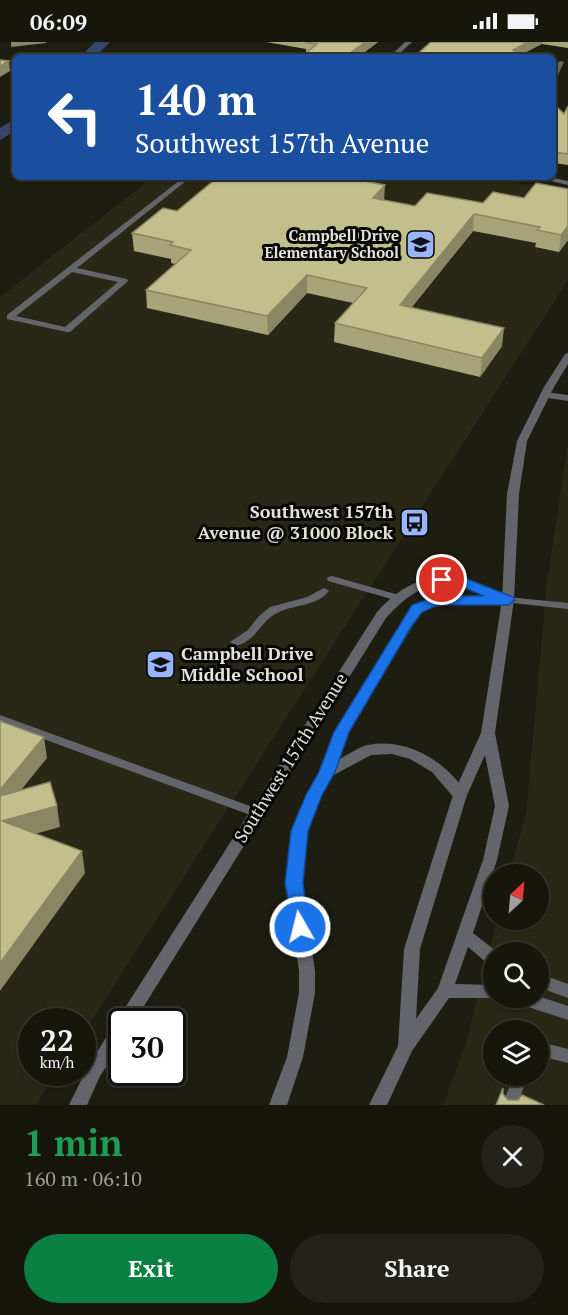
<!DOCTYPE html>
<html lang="en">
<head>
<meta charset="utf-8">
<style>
	:root { --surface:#16160d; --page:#23231b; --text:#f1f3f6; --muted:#9e9f9d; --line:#35352e; --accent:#0b8043 }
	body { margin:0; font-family:"PT Serif",serif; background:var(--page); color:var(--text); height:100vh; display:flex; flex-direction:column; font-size:22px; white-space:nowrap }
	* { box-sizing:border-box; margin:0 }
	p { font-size:20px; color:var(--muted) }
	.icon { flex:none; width:33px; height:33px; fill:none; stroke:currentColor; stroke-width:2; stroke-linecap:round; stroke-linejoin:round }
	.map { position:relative; height:1063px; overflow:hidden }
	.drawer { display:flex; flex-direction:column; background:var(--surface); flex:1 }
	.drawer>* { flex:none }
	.banner { position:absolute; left:12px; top:12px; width:544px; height:126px; border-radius:9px; box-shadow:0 2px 4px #0004,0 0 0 2px var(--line); background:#1a4fa0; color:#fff; overflow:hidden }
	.needle { width:39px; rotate:26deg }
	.fabs { position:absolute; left:483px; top:822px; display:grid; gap:12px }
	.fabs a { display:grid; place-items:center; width:66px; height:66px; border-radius:50%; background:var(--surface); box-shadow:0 2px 4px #0004,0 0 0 2px var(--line); font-size:30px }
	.speed { position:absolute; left:18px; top:966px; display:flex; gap:12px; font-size:30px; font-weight:700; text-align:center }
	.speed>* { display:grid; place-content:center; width:78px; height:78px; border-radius:50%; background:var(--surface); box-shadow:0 2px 4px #0004,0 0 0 2px var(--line); line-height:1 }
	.speed small { font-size:15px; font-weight:400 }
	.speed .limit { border:3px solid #111; border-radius:9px; background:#fff; color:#111 }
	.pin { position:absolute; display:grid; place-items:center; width:51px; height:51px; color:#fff; margin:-26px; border:3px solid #fff; border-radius:50%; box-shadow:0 2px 6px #0007 }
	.me { position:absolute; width:66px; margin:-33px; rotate:352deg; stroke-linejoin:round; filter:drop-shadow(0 0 4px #0008) }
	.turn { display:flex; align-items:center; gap:21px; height:126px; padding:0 24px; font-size:27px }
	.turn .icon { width:78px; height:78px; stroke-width:2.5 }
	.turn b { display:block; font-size:42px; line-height:51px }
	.round { display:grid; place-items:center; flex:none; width:63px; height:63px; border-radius:32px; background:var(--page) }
	.summary { display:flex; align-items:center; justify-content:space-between; height:102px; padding:0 24px }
	h1 { font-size:36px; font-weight:600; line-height:45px; color:#1e9e55 }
	.action { display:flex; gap:12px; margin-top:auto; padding:12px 24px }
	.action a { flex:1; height:69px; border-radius:36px; background:var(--accent); color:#fff; font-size:24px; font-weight:600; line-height:69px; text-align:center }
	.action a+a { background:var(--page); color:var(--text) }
	.status { display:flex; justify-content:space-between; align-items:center; height:42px; padding:0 30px; background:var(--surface); direction:ltr }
	.status svg { height:16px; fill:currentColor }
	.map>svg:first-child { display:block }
</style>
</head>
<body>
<div class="status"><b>06:09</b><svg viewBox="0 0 49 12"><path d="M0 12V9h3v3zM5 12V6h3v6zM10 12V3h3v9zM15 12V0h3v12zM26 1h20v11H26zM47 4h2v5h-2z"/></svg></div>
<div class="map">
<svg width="568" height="1063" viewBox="0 0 568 1063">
	<rect width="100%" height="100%" fill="#1d1d11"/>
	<path fill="#292716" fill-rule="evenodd" d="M153 135H486L568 150V238L83 992 82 980H32V1030L57 1031 36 1063H0V255Z
		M568 401V1063H443L465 1004 497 878H538V832H509L526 772 547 540ZM494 910H538V956H494ZM494 988H538V1034H494Z"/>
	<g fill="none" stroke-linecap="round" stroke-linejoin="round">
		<path fill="#37466c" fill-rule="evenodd" d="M95 0H110L95 15H80Z
			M15 77V89L0 98V86Z"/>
		<path fill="#63656b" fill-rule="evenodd" d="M184 135H191L77 226 127 237 128 239 70 290H67L7 277V273ZM72 230 118 240 65 285 16 274Z
			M545 350 568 353V359L542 355 541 353Z
			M332 534 399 553 400 555 395 558 328 539 327 537 328 535Z
			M324 546 329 549C316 565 294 562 277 571 259 580 259 597 236 604L230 600 248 588 259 574 270 565 307 555Z
			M508 555 568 561V567L504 560 503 558 504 556Z
			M0 673 261 768 263 771 261 774 257 776 253 774 0 681Z
			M548 1002 568 1007V1021L548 1016H538V1003Z
			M514 1034H528L517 1063H507L504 1058Z"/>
		<path fill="#63656b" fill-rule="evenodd" d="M405 0H412L396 15H389Z
			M559 19 564 20 557 35 554 37V29Z
			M533 135H549L568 139V143Z
			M436 535 465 539 512 555 514 558 508 562C478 561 449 558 421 570L349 689 338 718C348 713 358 705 368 703 407 695 448 720 467 753L465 757 460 758 455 757 432 730 410 717 392 712 371 713 332 734 321 753 306 789 302 841 315 929V951L303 1015 287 1063H269L287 1015 299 951V929L286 841 292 789 307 753 320 730 335 689 413 564 439 555 483 553C439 536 418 541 386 576L134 980H122V1001L100 1034 87 1063H69L88 1024 377 570C394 551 410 540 436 535Z"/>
		<path fill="#63656b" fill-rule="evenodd" d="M568 311V322L554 345 527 399 519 452 514 558 495 691 509 764 497 818 473 891 497 910H494V923L488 922 468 905 455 942 494 943V956H498H449L412 1009 387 1063H369L398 1004 404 907 453 753 481 691 502 558 507 452 517 399 544 345 565 312ZM485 713 495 764 483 818 438 946 416 977 420 907 467 753Z
			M538 931 568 942V956L538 945Z
			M538 954 568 964V978L516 961 514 956Z"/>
	</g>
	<path fill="#a7a479" d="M266 0H378L358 15 306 10V7Z
		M431 0H568V6L542 2Z
		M554 62 564 72 568 64V123L554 121Z
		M568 147V198L559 210 535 205 536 201 473 189 412 265 502 304 480 335 334 300 335 281 353 261 307 251 268 293 147 266 146 248 175 222 171 221V217L134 209 132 191 177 169 384 158 415 164 483 161 524 156Z"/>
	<path fill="#888663" d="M11 0H46V1L11 5Z
		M365 0H378L358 15H345Z
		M528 0H543L542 2 517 15 513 8Z
		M9 19 10 29 0 35V24Z
		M385 143 384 160 373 156Z
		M474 172 473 189 399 281 400 263Z
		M568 184V198L559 210 561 193Z
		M307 233V251L268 293 267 274Z
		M504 286 502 304 480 335 482 316Z
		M44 695 47 716 0 774V748Z
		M57 764 60 785 6 800 2 779Z
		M82 809 85 831 0 949V921Z"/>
	<path fill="#c2bf8d" stroke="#888663" stroke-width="1.5" d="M307 0H365L345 15H301L317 2 306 1Z
		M431 0H528L513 8 520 15H414Z
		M0 18 9 19 0 24Z
		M554 62 564 72 568 64V112L554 110Z
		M218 135H345L385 143 373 156 415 164 427 151 483 161 493 150 524 156 536 141 568 147V184L561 193 537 188 540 185 474 172 400 263 504 286 482 316 335 281 367 246 307 233 267 274 146 248 191 208 170 203 173 200 132 191 163 166 177 169Z
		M0 679 44 695 0 748Z
		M50 740 57 764 2 779 82 809 0 921V754Z
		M503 1046V1052L508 1058H518L522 1053 544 1063H496Z"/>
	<path fill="#1a73e8" stroke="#114b97" stroke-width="1.5" d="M442 534 467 537 513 555 515 558 508 563H438L422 570 411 585 349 690 335 730 322 753 308 789 303 841 309 885 307 890 300 892 294 890 285 841 291 789 306 753 319 730 334 690 412 563 437 554H484L460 544 438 541 436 538 438 535Z"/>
	<defs>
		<symbol id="school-square" viewBox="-11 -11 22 22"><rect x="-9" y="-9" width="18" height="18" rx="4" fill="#98b5fd" stroke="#070704"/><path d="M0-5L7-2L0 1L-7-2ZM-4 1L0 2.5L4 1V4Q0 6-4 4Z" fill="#111"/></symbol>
		<symbol id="bus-square" viewBox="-11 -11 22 22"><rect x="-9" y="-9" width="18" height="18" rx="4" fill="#98b5fd" stroke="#070704"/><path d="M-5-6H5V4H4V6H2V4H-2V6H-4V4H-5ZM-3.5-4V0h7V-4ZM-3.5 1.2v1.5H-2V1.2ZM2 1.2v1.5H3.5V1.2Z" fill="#111"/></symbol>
	</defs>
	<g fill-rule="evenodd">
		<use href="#school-square" x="404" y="186" width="33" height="33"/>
		<use href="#bus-square" x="398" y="464" width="33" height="33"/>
		<use href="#school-square" x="144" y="606" width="33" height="33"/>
	</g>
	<g text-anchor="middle" stroke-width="6" stroke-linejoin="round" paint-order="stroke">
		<g font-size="15" font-weight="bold" fill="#e3e3db" stroke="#070704" text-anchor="end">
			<text x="399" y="199">Campbell Drive<tspan x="399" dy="17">Elementary School</tspan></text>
		</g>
		<g font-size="18" font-weight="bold" fill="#e3e3db" stroke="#070704" text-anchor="end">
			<text x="393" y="476">Southwest 157th<tspan x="393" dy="21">Avenue @ 31000 Block</tspan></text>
			<text x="181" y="618" text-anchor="start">Campbell Drive<tspan x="181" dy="21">Middle School</tspan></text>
		</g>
		<g font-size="18" fill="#e3e3db" stroke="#070704">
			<text transform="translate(291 716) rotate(-58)" y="6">Southwest 157th Avenue</text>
		</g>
	</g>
</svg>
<div class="fabs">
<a><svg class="needle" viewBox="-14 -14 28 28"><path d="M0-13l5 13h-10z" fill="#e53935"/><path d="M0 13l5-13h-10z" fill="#9e9f9d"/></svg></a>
<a><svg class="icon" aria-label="search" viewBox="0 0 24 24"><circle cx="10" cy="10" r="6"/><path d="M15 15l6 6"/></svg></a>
<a><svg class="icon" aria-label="layers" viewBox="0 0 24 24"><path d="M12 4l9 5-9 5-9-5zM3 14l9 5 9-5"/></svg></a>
</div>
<div class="speed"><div>22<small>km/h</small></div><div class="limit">30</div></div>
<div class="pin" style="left:442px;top:538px;background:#d93025"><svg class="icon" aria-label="arrive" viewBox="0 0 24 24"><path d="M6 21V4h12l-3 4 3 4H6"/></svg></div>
<svg class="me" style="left:300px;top:885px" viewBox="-20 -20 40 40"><circle r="17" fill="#1a73e8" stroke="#fff" stroke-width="3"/><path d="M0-11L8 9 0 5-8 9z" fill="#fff"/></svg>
<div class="banner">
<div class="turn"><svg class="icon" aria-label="left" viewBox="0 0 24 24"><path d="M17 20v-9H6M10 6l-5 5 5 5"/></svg><div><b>140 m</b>Southwest 157th Avenue</div></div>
</div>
</div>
<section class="drawer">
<div class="summary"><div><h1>1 min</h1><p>160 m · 06:10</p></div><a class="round"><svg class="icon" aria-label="close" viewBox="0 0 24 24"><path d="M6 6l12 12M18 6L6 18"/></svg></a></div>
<div class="action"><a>Exit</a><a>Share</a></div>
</section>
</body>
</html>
